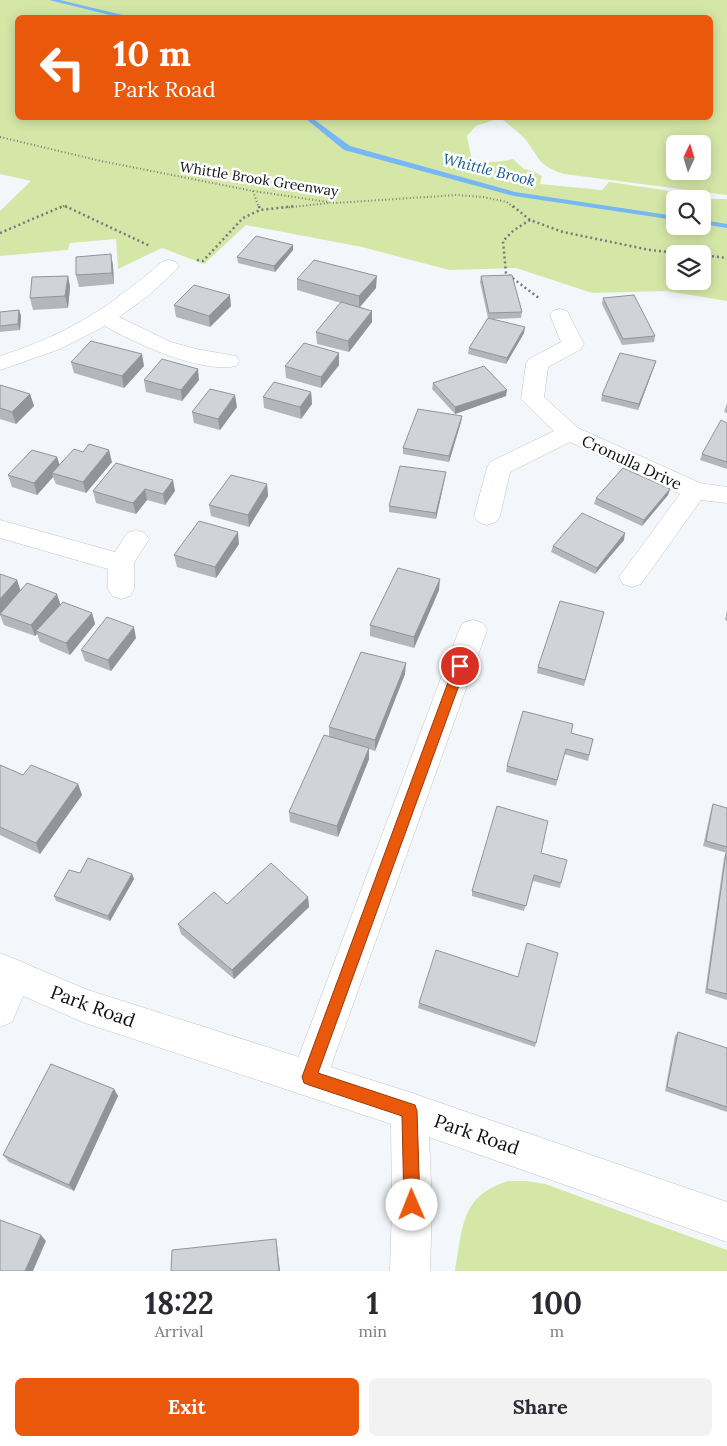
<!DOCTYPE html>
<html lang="en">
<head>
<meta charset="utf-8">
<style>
	:root { --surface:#fff; --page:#f2f2f3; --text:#2b2b33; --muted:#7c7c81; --accent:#ea580c }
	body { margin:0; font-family:Lora,serif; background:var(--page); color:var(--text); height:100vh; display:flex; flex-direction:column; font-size:19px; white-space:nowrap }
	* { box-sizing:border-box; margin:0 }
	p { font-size:16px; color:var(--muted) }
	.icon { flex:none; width:28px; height:28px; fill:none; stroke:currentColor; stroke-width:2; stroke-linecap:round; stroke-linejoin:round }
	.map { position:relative; height:1271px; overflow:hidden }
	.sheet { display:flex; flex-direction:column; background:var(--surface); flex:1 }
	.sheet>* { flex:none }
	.top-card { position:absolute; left:15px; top:15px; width:698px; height:105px; border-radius:8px; box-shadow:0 2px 12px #0003; background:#ea580c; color:#fff; overflow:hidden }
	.needle { width:32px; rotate:4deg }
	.controls { position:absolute; left:666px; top:135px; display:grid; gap:10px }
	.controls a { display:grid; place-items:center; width:45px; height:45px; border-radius:8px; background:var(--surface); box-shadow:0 2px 12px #0003; font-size:25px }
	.pin { position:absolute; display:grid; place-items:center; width:42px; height:42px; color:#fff; margin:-21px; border:2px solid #fff; border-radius:50%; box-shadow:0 1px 5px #0007 }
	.me { position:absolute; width:55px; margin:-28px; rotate:359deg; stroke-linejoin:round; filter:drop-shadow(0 0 4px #0008) }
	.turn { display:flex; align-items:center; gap:18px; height:105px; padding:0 15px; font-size:22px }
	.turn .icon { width:65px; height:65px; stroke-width:2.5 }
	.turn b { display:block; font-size:35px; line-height:42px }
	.eta { display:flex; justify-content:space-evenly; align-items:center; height:85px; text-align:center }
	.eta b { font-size:30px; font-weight:800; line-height:35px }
	.cta { display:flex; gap:10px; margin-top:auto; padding:10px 15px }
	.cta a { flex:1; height:58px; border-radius:8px; background:var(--accent); color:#fff; font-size:20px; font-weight:800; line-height:58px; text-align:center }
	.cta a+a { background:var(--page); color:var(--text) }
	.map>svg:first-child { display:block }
</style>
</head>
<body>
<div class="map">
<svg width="727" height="1271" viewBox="0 0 727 1271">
	<rect width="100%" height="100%" fill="#f3f7fb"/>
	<path fill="#d5e7a7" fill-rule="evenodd" d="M0 0H727V195L564 174C533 164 541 155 521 135 515 129 507 123 500 118H710V18H18V118H500L476 126 467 136 472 161C481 163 503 162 513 159L524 169 533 171 542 176 540 184 602 190 609 182 664 190 686 197 700 199H675V226H702L703 199H727V301L666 291 592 293 516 268 449 270 362 247 246 225 204 264 162 248 118 269 116 239 70 243 68 250 0 256V211L31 181 0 174ZM675 144H702V171H675ZM675 254H702V281H675Z
		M508 1181H526L545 1184 727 1250V1271H455C463 1228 460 1196 508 1181Z"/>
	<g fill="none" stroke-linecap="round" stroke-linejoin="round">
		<path fill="#77b7f5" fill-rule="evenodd" d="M49 0H60L135 18H122Z
			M305 118H312L350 146 515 192 675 216V220L514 196 344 150Z
			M702 220 727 224V228L702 224Z"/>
		<defs>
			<path id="street" d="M169 260 176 262 179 266 176 270 148 296 119 317 171 342 196 349 236 356 239 361 236 366C202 374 134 343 105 326L60 349 0 370V356C69 334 108 308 162 262Z
				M560 309 567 311 584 344 581 349 548 367 544 397 578 428 700 483 727 487V503L701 500 641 584 632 587 623 584 619 577 680 494 570 442 510 472 500 516 496 522 487 525 478 522 474 516 487 468 490 462 554 431 521 399 526 364 529 359 561 342 550 315 553 311Z
				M0 520 115 552 127 533 136 530 145 533 149 539 134 563V589L130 596 121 599 112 596 108 589V569L0 538Z
				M473 620 483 623 487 630 327 1077 322 1090 309 1095 296 1090 291 1077 459 630 463 623Z
				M15 959 27 964 32 976 12 1022 0 1027V970L3 964Z"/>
			<path id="secondary" d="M0 953 88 990 409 1092 727 1202V1242L429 1137 432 1205 430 1271H390L392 1205 391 1124 85 1023 0 986Z"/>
		</defs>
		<use href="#street" stroke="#c0c4c8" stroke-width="1"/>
		<use href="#secondary" stroke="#c0c4c8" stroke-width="1"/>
		<path stroke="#76797b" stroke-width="2" stroke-dasharray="1 2.5" stroke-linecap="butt" d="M0 137 101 161 253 191 335 203 457 195 483 197 507 202 514 208
			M253 191 259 208
			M60 208 64 206 68 208
			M282 208 329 203"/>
		<path stroke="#76797b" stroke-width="2.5" stroke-dasharray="2 3" stroke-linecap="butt" d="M65 206 150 246
			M259 206 260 210
			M513 206 530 220 563 232 650 250 688 254
			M530 220 514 230 503 241 506 273 540 299
			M0 233 63 206
			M702 255 727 258
			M197 260 203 261 243 218 260 210 295 206"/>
		<use href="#street" fill="#fff" fill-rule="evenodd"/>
		<use href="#secondary" fill="#fff" fill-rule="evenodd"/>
	</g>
	<path fill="#b3b6ba" d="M293 245V250L275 272 238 263 237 257Z
		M111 254 113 266 114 284 79 287 76 275Z
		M68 276 70 287 68 308 33 310 30 298Z
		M481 276 522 312 521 318 493 319 524 333 506 364 468 354 469 348 488 318 480 282Z
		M297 279 376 288 360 307 372 311V322L349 352 317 344 316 332 341 303 297 290Z
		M603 298 655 336 654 342 622 345 602 304Z
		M174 305 231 306 210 327 176 317Z
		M19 310 21 316 20 330 0 332V312Z
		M656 361 654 367 638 410 601 401 602 395Z
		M71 362 144 366 124 388 74 373Z
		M339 365 321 388 286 378 285 366Z
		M144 380H199L182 401 146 392Z
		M433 383 506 396 455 414 432 389Z
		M0 385 30 394 34 406 16 424 0 419Z
		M311 392 312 404 301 419 264 408 263 397Z
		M727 403V413L724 412Z
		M237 407 220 430 194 423 192 412Z
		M462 416 461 422 449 462 403 454V448Z
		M727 423V469L700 460 702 454Z
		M57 457 59 465 112 462 86 493 56 484 53 477 37 495 12 487 8 475Z
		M116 463 175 491 165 505 147 500 136 514 96 503 93 491Z
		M445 478 436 519 389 512V506Z
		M267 484 268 496 249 527 211 516 209 505Z
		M670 489 668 495 642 526 594 504 596 498Z
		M624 540 595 574 551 552 553 546Z
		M239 544 216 578 177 567 174 555Z
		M0 574 17 580 20 591 60 605 92 613 95 624 70 655 40 642 37 634 35 636 4 625 0 615Z
		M439 590 414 648 370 636V625Z
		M727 610V621L725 620Z
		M604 612 584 686 537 673 538 667Z
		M136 638 111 671 85 661 81 650Z
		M405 674 375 751 369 749V759L338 837 290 822 289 812 329 736V727Z
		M571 733 593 739 588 761 564 754 556 786 506 772 507 766Z
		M0 765 23 775 78 784 82 795 40 854 0 835Z
		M713 804 727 808V853L703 846 711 810Z
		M541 853 561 883 560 888 533 881 524 911 472 896V891Z
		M726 853H727V1000L705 993 724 858Z
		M80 873 132 874 134 879 110 921 56 901 54 896Z
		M308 897 309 907 234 979 181 934 178 924 227 904Z
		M518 977 536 1043 535 1047 418 1008 419 1003Z
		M678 1032 727 1048V1112L665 1091 675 1036Z
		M114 1089 118 1096 74 1191 9 1162 3 1155Z"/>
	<path fill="#929497" d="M293 245V250L275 272 274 266Z
		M111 254 113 266 114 284 112 273Z
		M68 276 70 287 68 308 65 296Z
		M377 276 376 288 359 308V296Z
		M230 295 231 306 210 327 209 316Z
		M19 310 21 316 20 330 18 324Z
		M372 311V322L349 352 348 341Z
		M525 327 524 333 506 364 507 358Z
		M339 353V365L321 388V377Z
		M142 354 144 366 124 388 122 376Z
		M656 361 654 367 638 410 639 404Z
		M198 369 199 380 182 401 181 390Z
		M507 390 506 396 455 414V407Z
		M311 392 312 404 301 419 300 407Z
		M30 394 34 406 16 424 12 412Z
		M235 395 237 407 220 430 218 419Z
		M462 416 461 422 449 462V456Z
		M109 450 112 462 86 493 83 482Z
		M57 457 61 469 52 473 53 477 37 495 34 483Z
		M446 472 445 478 436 519V513Z
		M173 480 175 491 165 505 163 494Z
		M267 484 268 496 249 527 248 515Z
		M145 489 147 500 136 514 133 503Z
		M670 489 668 495 642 526 644 520Z
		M238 532 239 544 216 578 215 567Z
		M625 533 624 540 595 574 597 568Z
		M440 579 439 590 414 648V637Z
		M17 580 21 592 0 614V599Z
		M57 594 61 606 36 631 37 634 35 636 31 625Z
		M92 613 95 624 70 655 66 643Z
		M134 627 136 638 111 671 108 660Z
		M406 663 405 674 375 751V740Z
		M369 748V759L338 837 337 826Z
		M78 784 82 795 40 854 36 843Z
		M132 874 134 879 110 921 108 916Z
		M308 897 309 907 234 979 232 970Z
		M114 1089 118 1096 74 1191 69 1185Z
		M41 1235 46 1241 33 1271H25Z
		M276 1239 277 1245 280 1271H279Z"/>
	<path fill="#d0d4d8" stroke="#929497" d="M256 236 293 245 274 266 237 257Z
		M111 254 112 273 76 275V257Z
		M314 260 377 276 359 296 297 279Z
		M512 275 522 312 489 313 481 276Z
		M68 276 65 296 30 298 32 277Z
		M194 285 230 295 209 316 174 305Z
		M634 295 655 336 623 339 603 298Z
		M341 302 372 311 348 341 316 332Z
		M19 310 18 324 0 326V312Z
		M488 318 525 327 507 358 469 348Z
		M91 341 142 354 122 376 71 362Z
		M304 343 339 353 321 377 285 366Z
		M620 353 656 361 639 404 602 395Z
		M162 359 198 369 181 390 144 380Z
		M484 366 507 390 455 407 433 383Z
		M274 382 311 392 300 407 263 397Z
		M0 385 30 394 12 412 0 408Z
		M210 389 235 395 218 419 192 412Z
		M418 409 462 416 449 456 403 448Z
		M721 420 727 423V462L702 454Z
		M89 444 109 450 83 482 52 473 74 449 83 452Z
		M32 450 57 457 34 483 8 475Z
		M116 463 173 480 163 494 145 489 133 503 93 491Z
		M400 466 446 472 436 513 389 506Z
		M623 468 670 489 644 520 596 498Z
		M231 475 267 484 248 515 209 505Z
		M582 513 625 533 597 568 553 546Z
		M199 521 238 532 215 567 174 555Z
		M398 568 440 579 414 637 370 625Z
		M0 574 17 580 0 599Z
		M27 583 57 594 31 625 0 614Z
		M560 601 604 612 585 680 538 667Z
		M63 602 92 613 66 643 36 631Z
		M107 617 134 627 108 660 81 650Z
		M361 652 406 663 375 740 329 727Z
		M523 711 573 724 571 733 593 739 589 755 566 749 557 780 507 766Z
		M324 735 369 748 337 826 289 812Z
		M0 765 23 775 31 765 78 784 36 843 0 827Z
		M713 804 727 808V847L706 841Z
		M497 806 548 821 541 853 567 860 561 883 534 875 526 906 472 891Z
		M726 853H727V994L707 989Z
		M88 858 132 874 108 916 54 896 69 870 80 873Z
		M271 863 308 897 232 970 178 924 214 892 227 904Z
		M527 943 558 953 536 1043 419 1003 436 950 518 977Z
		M678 1032 727 1048V1107L667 1087Z
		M51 1064 114 1089 69 1185 3 1155Z
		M0 1220 41 1235 25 1271H0Z
		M276 1239 279 1271H171L172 1250Z"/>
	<path fill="#ea580c" stroke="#983908" d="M460 661 466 666 318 1073 415 1105 417 1111 420 1205 417 1210 412 1213 406 1210 404 1205 402 1116 309 1085 304 1083 302 1077 454 666Z"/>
	<g text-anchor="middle" stroke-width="5" stroke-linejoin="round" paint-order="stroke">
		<g font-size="14" fill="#0e0f10" stroke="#fff">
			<text transform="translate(259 179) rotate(9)" y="5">Whittle Brook Greenway</text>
		</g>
		<g font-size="15" font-style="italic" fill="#135891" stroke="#fff">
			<text transform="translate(489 170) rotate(14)" y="5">Whittle Brook</text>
		</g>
		<g font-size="16" fill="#0e0f10" stroke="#fff">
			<text transform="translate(632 462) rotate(25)" y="6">Cronulla Drive</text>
		</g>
		<g font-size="19" fill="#0e0f10" stroke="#fff">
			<text transform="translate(93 1006) rotate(20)" y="7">Park Road</text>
			<text transform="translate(477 1134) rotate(19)" y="7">Park Road</text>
		</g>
	</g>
</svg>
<div class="controls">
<a><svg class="needle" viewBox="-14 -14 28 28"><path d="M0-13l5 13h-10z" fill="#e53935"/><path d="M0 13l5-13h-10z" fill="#7c7c81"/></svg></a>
<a><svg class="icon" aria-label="search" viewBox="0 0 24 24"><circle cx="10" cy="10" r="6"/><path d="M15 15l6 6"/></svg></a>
<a><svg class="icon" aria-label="layers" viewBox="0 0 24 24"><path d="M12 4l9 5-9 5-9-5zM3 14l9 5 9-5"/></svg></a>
</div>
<div class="pin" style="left:460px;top:666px;background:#d93025"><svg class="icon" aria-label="arrive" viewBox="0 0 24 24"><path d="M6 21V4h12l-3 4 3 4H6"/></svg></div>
<svg class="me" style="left:412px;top:1205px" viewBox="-20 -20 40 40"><circle r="19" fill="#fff"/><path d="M0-13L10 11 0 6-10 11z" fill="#ea580c"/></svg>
<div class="top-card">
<div class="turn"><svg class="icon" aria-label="left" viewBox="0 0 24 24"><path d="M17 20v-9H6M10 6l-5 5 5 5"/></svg><div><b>10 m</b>Park Road</div></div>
</div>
</div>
<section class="sheet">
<div class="eta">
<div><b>18:22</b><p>Arrival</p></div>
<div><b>1</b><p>min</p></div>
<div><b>100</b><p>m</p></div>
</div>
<div class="cta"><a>Exit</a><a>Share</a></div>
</section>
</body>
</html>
